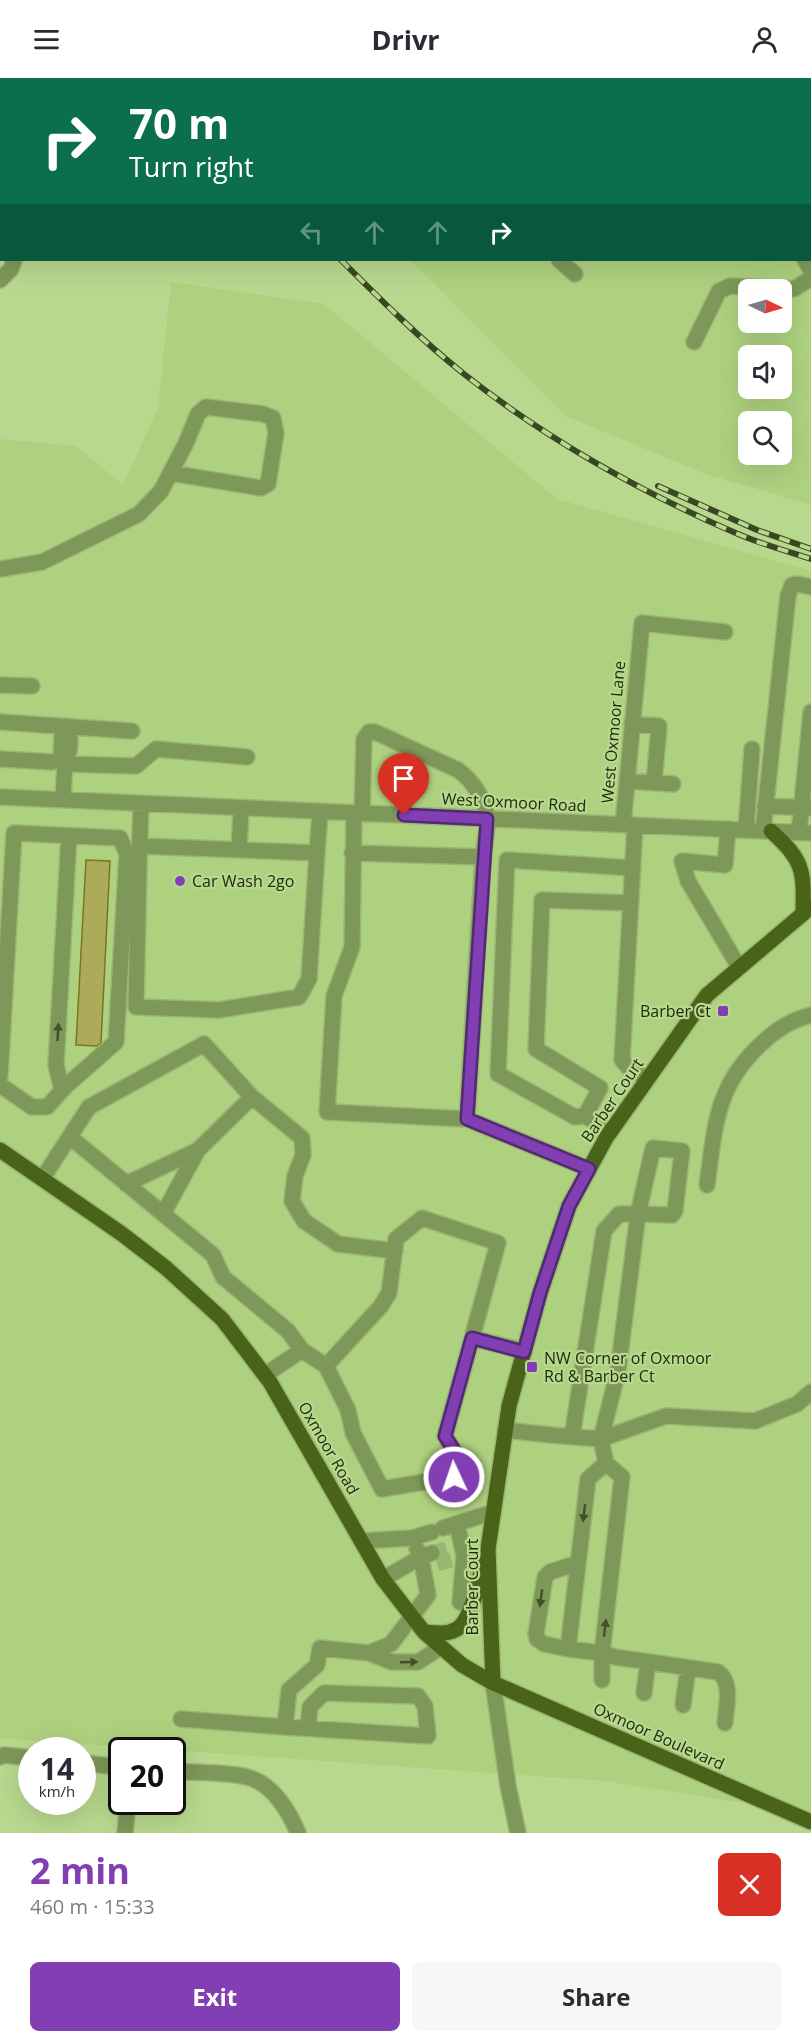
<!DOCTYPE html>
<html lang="en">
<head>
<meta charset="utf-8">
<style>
	:root { --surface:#fff; --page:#f7f7f7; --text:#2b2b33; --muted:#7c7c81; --accent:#813fb3 }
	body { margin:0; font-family:"Open Sans",sans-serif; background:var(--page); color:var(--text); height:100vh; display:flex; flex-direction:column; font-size:22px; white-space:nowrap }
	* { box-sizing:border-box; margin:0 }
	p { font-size:20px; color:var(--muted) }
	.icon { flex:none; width:33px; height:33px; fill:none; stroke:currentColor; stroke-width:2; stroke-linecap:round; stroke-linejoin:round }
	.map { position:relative; height:1755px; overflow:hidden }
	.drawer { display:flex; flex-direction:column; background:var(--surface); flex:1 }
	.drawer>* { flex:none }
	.banner { position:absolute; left:0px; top:0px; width:812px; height:183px; box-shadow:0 6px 24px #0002; background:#0b6e4f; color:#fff; overflow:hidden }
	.needle { width:39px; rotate:95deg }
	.buttons { position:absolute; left:738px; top:201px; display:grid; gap:12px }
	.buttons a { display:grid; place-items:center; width:54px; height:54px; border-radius:9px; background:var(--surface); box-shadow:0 6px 24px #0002; font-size:30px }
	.speed { position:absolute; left:18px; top:1659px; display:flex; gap:12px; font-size:30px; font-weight:700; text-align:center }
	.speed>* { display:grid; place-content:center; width:78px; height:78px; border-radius:50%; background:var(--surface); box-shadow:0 6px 24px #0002; line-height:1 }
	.speed small { font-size:15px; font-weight:400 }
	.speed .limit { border:3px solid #111; border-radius:9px; background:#fff; color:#111 }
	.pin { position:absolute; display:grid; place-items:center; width:51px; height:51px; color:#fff; margin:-62px -26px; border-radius:50% 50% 50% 0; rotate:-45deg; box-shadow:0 0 6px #0007 }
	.pin .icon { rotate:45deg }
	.me { position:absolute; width:66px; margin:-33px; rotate:357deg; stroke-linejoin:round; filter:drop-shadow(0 0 4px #0008) }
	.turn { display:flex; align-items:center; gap:21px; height:126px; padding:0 30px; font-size:27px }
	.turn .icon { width:78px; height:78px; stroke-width:2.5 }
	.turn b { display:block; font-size:42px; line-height:51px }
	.lanes { display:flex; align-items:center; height:57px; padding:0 30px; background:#0003; justify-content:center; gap:30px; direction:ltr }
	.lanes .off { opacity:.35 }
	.round { display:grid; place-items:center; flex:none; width:63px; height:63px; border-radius:9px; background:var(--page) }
	.summary { display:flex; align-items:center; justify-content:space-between; height:102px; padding:0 30px }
	h1 { font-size:36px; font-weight:700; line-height:45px; color:var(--accent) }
	.button { display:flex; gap:12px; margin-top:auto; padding:12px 30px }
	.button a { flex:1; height:69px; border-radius:9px; background:var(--accent); color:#fff; font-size:24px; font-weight:700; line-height:69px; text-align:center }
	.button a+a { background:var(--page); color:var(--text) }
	header { display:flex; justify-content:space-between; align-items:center; height:78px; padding:0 30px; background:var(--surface); font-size:27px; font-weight:700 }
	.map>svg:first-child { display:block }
</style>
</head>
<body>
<header><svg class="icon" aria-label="menu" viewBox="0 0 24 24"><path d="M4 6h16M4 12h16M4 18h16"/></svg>Drivr<svg class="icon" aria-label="person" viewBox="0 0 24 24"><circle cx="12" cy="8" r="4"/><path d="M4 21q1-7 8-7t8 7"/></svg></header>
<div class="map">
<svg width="811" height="1755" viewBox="0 0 811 1755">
	<rect width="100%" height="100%" fill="#b8d88e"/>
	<path fill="#aed17f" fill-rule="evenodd" d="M231 0H811V427L706 396 566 338 411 182H810V2ZM748 212H782V244H748ZM748 278H782V310H748ZM748 344H782V376H748Z
		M171 204 324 226 557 421 811 493V1736L605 1703 0 1660V361L76 368 123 407 158 330Z"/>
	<path fill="#acab5a" stroke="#797622" stroke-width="1.5" d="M86 782 110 783 101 965 97 968 76 967Z"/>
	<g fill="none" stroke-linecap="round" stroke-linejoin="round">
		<path stroke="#9ab674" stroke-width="15" stroke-dasharray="15 8" stroke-linecap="butt" d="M432 1475 455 1468
			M437 1486 458 1480"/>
		<defs>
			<path id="minor" d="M291 0 293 2
				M731 0 732 2
				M394 2 396 0
				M460 2V0
				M613 2V0
				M676 2V0
				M795 2V0
				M0 55 2 58
				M559 182 575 196
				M805 182 811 193
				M0 202 11 191 14 182
				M694 264 719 213 730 208 794 211 811 200
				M0 491 42 484 139 436 161 413 186 365 198 336 206 329 263 336 273 340 276 355 268 406 261 410 171 395
				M0 607 32 608
				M0 644 132 653
				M632 646 659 648 654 705
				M0 681 52 684
				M65 686 136 688 156 671 247 679
				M627 703 673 706
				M0 719 811 755
				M63 722 65 682C72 672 71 658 66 648L62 656 61 677 65 682
				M765 728 811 730
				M354 735 352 869 334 918 327 1034 467 1041 589 1091
				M623 747 642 545 725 554
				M635 747 622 982 630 991 647 1001
				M728 751 725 787 682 783 688 803 739 889
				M746 752 752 671
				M763 753 788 518 792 507 797 506 811 509
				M799 754 811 634
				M140 768 317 775 309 901 299 919 219 932 136 929 139 787 141 726
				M239 772 241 730
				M317 775 320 734
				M352 775 483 779C484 767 488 752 487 740 485 721 473 703 458 692L375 654H369L364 661 362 735
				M0 999 14 755 120 760 127 776 116 964 67 1007 47 1029H32L0 1007
				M62 1012 56 987 69 758
				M585 1038 600 1010 536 971 542 822 630 825
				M467 1041 483 779
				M611 1053 585 1038 575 1039 498 996 507 782 633 790
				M70 1059 213 1177 223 1199 288 1253 302 1272
				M653 1070 682 1073 675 1133 672 1137 638 1136Z
				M42 1101 89 1029 204 966 252 1019 302 1060 303 1077 295 1098 292 1123 304 1143 338 1166 395 1173
				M126 1106 198 1072 252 1019
				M707 1107C715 1050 715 1009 760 967 774 953 791 942 811 937
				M163 1136 198 1072
				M472 1260 498 1165 422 1140 396 1161 389 1215 381 1228 326 1288 348 1332 353 1355 382 1411 454 1399 455 1374 445 1358 472 1260 524 1273
				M265 1297 302 1272 326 1288
				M505 1352C537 1356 569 1359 601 1361L618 1293 638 1136H619L604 1153 572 1359
				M606 1385 588 1401 568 1571 602 1575 622 1399 606 1385 601 1361 666 1338 755 1343 797 1326 811 1314
				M457 1446 464 1478 460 1524 471 1528
				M443 1450 493 1434
				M361 1463 412 1460 432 1454
				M432 1475 421 1479 428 1517 391 1566 369 1575 392 1584H418L441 1569
				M383 1501 421 1479 417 1471
				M568 1571 544 1566 537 1561 536 1556 545 1499 550 1494 578 1485
				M602 1602V1575L615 1579 718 1594C733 1604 726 1629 725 1645
				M493 1605 508 1708 518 1755
				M644 1615 648 1584
				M683 1627 688 1590
				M181 1641 285 1649
				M308 1650 310 1629 324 1615 418 1618 425 1628 428 1658 285 1649 289 1612 317 1587 320 1570 369 1575
				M0 1679 4 1677 32 1680
				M82 1685 122 1689
				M172 1693C194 1695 227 1694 247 1699 272 1705 289 1733 298 1755
				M125 1755 128 1724"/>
			<path id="major" d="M771 753C804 783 804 792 803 836
				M0 1072 122 1156 166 1190 222 1241 270 1304 383 1501 424 1554 462 1587 493 1605 811 1744
				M424 1554C435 1555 447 1557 457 1551 472 1542 479 1502 483 1485
				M493 1605 488 1471 509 1328 540 1215 569 1128 606 1060 707 917 811 829"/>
		</defs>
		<use href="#minor" stroke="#9ab674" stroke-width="18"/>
		<use href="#major" stroke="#9ab674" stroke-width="18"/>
		<use href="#minor" stroke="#7d9858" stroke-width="15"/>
		<use href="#major" stroke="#496418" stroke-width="15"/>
		<defs>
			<path id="rail" d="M168 0 170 2
				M180 0 181 2
				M341 182C380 221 420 261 464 296 545 360 642 415 738 456 761 466 787 473 811 481
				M658 408 757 452 811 471"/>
		</defs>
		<use href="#rail" stroke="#394823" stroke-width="6"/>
		<use href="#rail" stroke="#b8d88e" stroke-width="4" stroke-dasharray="11" stroke-linecap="butt"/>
	</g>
	<defs><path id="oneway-solid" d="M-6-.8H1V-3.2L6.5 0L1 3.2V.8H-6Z" transform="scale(1.5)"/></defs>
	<g fill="#415228">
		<use href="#oneway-solid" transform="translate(58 954) rotate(-87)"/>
		<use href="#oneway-solid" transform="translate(584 1435) rotate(97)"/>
		<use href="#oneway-solid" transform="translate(541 1520) rotate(98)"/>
		<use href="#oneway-solid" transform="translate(605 1550) rotate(-83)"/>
		<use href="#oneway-solid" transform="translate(409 1584) rotate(-2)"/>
	</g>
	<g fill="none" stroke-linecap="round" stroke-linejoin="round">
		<defs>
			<path id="route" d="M404 737 487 741 467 1041 589 1091 569 1128 540 1215 524 1274 472 1260 445 1358 455 1374 454 1399"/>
		</defs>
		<use href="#route" stroke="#542974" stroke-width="15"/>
		<use href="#route" stroke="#813fb3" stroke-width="10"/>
	</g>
	<g fill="#813fb3" stroke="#b8d88e" stroke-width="2">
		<circle cx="180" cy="803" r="6"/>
		<rect x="717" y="927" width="12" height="12" rx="3"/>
		<rect x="526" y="1283" width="12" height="12" rx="3"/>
	</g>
	<g text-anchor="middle" stroke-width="4.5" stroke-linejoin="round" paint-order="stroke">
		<g font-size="16" fill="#202c0e" stroke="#b8d88e">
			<text transform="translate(613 654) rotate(-85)" y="6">West Oxmoor Lane</text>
			<text transform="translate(514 724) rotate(3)" y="6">West Oxmoor Road</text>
			<text transform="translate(612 1022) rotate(-56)" y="6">Barber Court</text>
			<text transform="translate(329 1370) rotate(60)" y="6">Oxmoor Road</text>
			<text transform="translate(472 1509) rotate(-90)" y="6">Barber Court</text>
			<text transform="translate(659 1658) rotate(24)" y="6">Oxmoor Boulevard</text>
		</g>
		<g font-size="16" fill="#202c0e" stroke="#b8d88e" text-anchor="start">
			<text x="192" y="809">Car Wash 2go</text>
			<text x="711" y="939" text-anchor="end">Barber Ct</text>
			<text x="544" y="1286">NW Corner of Oxmoor<tspan x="544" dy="18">Rd &amp; Barber Ct</tspan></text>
		</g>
	</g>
</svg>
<div class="buttons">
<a><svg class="needle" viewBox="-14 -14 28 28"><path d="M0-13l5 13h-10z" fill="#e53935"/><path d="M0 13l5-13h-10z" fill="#7c7c81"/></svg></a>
<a><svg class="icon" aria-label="sound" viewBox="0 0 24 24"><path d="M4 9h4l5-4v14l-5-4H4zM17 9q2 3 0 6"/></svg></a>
<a><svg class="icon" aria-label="search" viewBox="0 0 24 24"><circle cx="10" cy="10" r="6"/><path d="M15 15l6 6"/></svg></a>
</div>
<div class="speed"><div>14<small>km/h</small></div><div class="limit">20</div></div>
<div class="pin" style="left:404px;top:737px;background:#d93025"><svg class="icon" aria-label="arrive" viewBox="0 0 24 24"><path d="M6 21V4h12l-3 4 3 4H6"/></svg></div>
<svg class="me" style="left:454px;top:1399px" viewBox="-20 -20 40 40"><circle r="17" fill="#813fb3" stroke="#fff" stroke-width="3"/><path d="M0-11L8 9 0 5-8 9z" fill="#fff"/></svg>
<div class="banner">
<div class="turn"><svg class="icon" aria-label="right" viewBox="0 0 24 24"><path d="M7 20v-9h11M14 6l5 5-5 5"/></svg><div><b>70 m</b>Turn right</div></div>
<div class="lanes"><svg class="icon off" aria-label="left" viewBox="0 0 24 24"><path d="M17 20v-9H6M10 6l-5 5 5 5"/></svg><svg class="icon off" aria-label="ahead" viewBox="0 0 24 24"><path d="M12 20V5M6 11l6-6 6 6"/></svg><svg class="icon off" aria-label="ahead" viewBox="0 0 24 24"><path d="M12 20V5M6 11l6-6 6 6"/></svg><svg class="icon" aria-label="right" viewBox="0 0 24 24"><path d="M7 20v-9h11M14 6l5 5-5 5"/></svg></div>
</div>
</div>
<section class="drawer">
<div class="summary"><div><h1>2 min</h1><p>460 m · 15:33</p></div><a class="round" style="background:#d93025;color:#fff"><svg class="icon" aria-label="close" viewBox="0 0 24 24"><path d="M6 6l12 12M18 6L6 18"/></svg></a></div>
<div class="button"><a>Exit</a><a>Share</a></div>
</section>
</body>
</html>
